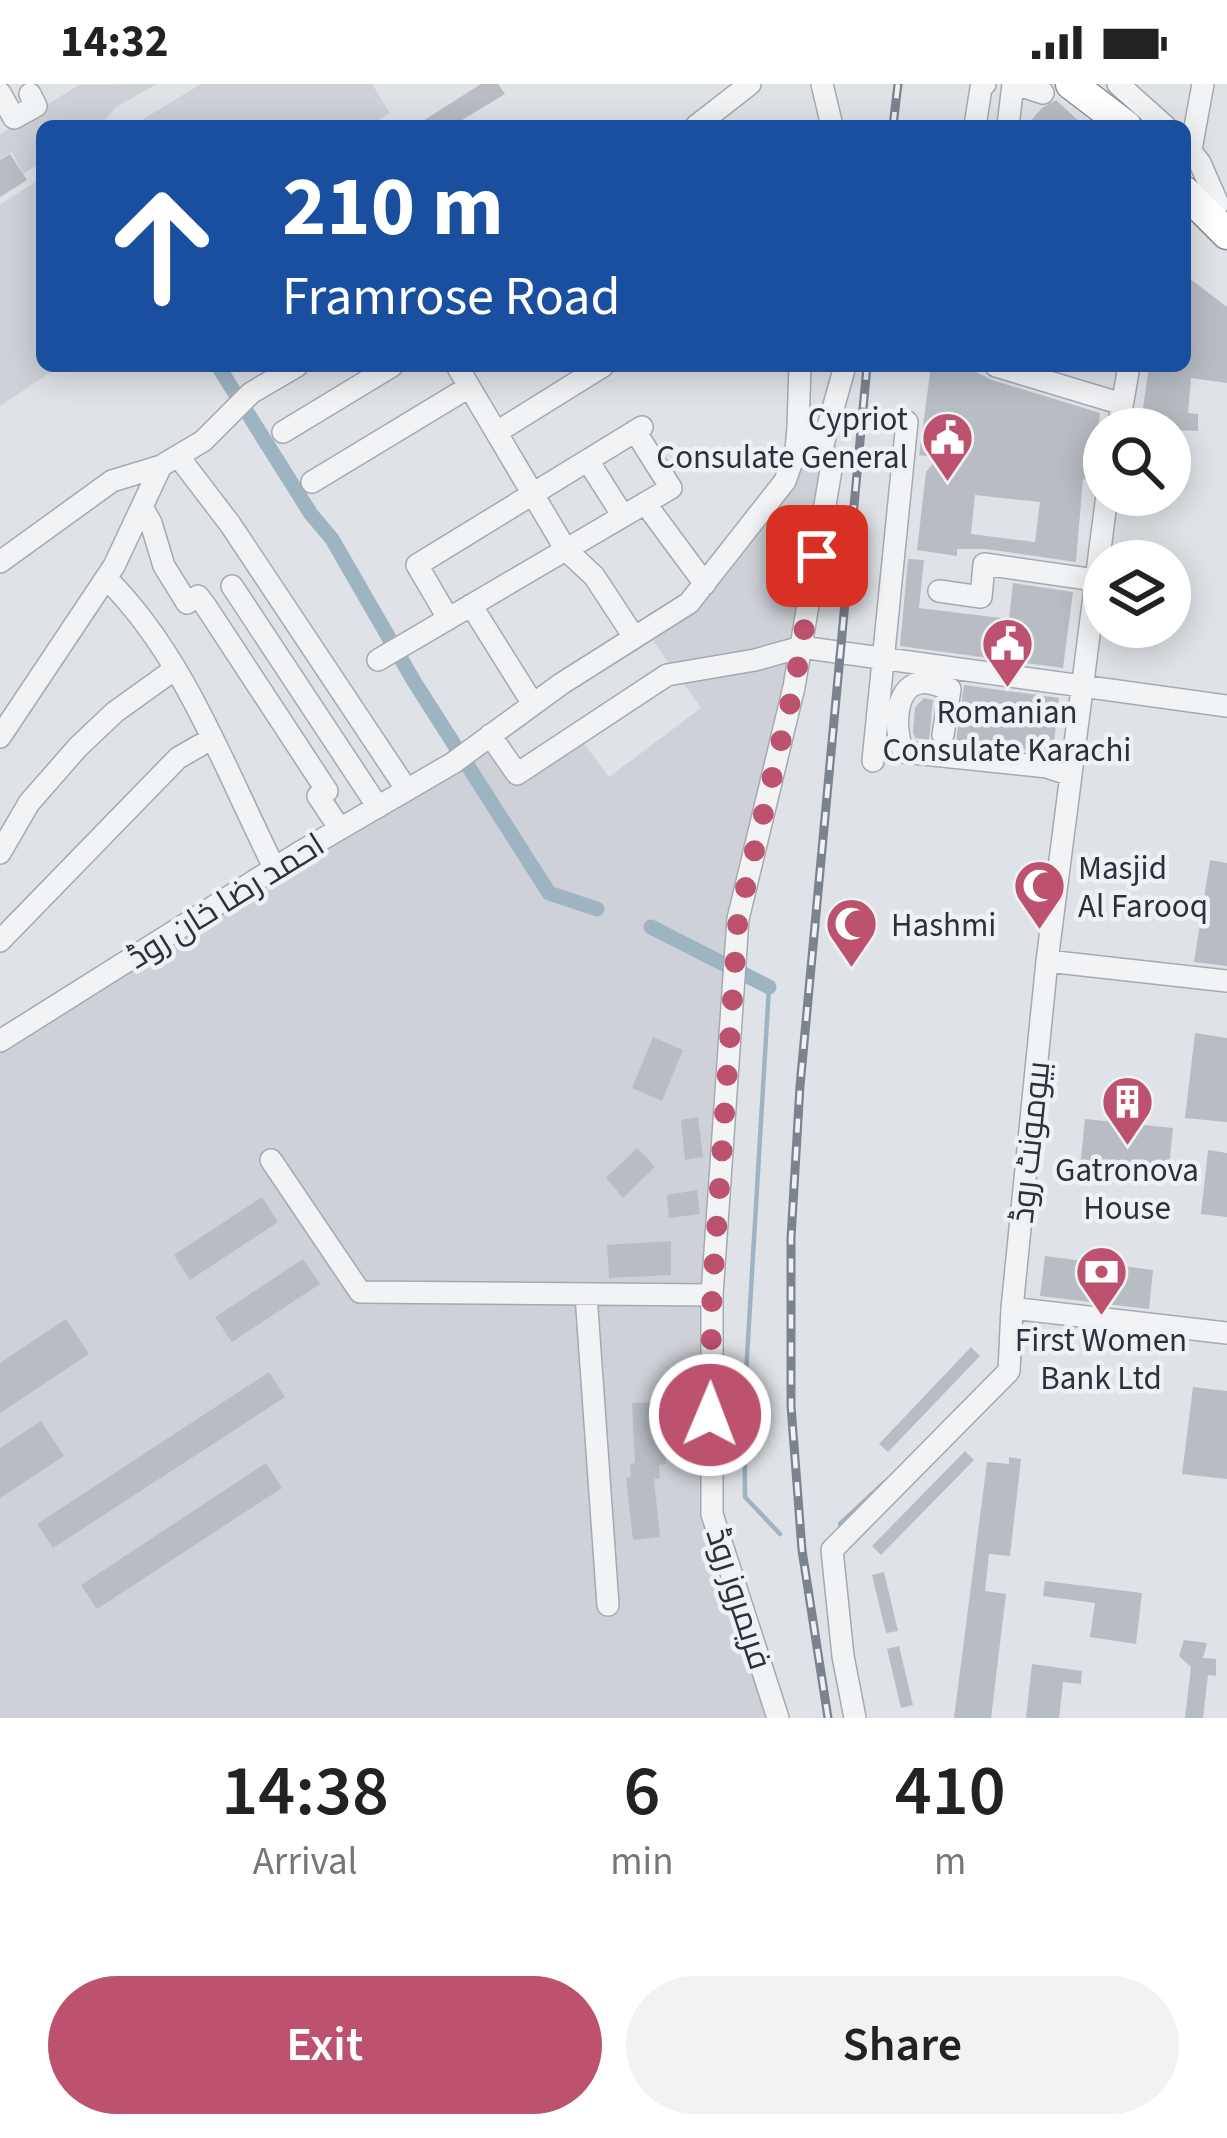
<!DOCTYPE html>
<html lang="en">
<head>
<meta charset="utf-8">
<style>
	:root { --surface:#fff; --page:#f2f2f2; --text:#222; --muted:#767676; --accent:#bd526e }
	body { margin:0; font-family:"Source Sans 3",Cairo,sans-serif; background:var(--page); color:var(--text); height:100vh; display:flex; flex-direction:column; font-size:45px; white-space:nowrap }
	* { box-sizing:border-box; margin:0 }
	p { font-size:39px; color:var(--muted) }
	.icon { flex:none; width:66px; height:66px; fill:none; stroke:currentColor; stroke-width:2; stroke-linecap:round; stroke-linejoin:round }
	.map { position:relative; height:1634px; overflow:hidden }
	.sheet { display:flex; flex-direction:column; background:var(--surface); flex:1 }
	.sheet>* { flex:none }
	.guide { position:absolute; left:36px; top:36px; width:1155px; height:252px; border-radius:18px; box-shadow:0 6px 30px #0003; background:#1a4fa0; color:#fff; overflow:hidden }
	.buttons { position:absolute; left:1083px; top:324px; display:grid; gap:24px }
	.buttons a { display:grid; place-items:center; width:108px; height:108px; border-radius:50%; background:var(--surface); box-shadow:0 6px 30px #0003; font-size:60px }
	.pin { position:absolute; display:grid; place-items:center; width:102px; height:102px; color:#fff; margin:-51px; border-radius:24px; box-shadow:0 6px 18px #0006 }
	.me { position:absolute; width:132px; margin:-66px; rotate:1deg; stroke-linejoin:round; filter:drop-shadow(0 0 9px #0008) }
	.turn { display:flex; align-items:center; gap:42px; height:252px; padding:0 48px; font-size:54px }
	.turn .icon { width:156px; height:156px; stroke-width:2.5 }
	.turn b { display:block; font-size:84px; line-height:102px }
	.eta { display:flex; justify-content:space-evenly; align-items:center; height:204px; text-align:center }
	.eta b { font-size:72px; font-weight:600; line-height:84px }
	.primary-button { display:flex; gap:24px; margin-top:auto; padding:24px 48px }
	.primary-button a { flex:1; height:138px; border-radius:72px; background:var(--accent); color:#fff; font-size:48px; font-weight:600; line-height:138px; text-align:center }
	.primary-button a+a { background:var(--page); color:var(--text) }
	.status { display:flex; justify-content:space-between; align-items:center; height:84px; padding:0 60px; background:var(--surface); direction:ltr }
	.status svg { height:33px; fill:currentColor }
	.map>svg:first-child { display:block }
</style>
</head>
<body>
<div class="status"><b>14:32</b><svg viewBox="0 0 49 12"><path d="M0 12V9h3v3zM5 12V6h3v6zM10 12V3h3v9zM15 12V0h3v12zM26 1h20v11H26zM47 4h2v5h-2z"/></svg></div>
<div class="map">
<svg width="1227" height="1634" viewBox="0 0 1227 1634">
	<rect width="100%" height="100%" fill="#dfe3e7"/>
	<path fill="#ced2d8" d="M157 0 116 23 100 42H42V78L23 90 12 68 0 75V50L79 1Z
		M201 0H372L390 29 369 42H143L140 37Z
		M42 94V282H60L0 322V120Z
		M822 364 832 380 738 835 712 1430 775 1634H0V957L490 664 517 689 577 650 609 693 701 624 645 546 688 519 806 366Z"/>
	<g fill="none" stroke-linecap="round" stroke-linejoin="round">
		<path stroke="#9eb4c2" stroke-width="4.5" d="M769 903 744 1323 745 1413 780 1450
			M840 1440 885 1398"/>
		<path stroke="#9eb4c2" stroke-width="15" d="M218 282 311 430 332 455 415 599 549 809 597 825
			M651 843 769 903"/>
	</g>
	<path fill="#b7bdc3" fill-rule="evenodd" d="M481 0H498L505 10 452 42H415Z
		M1056 16 1084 42H1026L1042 24Z
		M10 70 27 96 0 113V76Z
		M1185 191 1227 223V299L1191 294 1188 329 1198 330V347L1140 345 1149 282H1185Z
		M931 282 970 285 992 296 1100 329 1092 396 1083 395 1076 478 986 465H957V472L917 466 926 388 938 374 919 371ZM975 411 1040 418 1035 458 971 450Z
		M908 475 924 476 919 524 1009 535 1013 499 1073 508 1063 584 900 562Z
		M964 601 1059 614 1053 669 956 658Z
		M924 614 933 616 929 656 915 654 913 648 915 623Z
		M1210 776 1227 779V882L1194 878Z
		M1195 949 1227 954V1038L1185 1034Z
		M653 953 683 966 662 1017 632 1004Z
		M698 1033 703 1073 685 1076 681 1036Z
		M1085 1035 1173 1044 1168 1093 1080 1084Z
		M637 1064 655 1083 623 1114 606 1094Z
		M1208 1066 1227 1069V1133L1201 1130Z
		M697 1106 700 1130 669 1134 667 1111Z
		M262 1113 278 1138 190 1196 174 1171Z
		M671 1157V1191L609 1194 607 1161Z
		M1045 1172 1153 1186 1149 1225 1040 1212Z
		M303 1175 320 1200 232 1258 215 1233Z
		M66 1235 89 1270 0 1329V1279Z
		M971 1263 980 1272 888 1368 879 1360Z
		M269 1288 285 1313 53 1464 37 1440Z
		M1193 1303 1227 1307V1395L1182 1390Z
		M660 1318 666 1380 659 1381 660 1394 654 1395 660 1453 633 1456 626 1394 631 1393 630 1380 635 1379 632 1319Z
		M41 1337 64 1372 0 1414V1364Z
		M965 1367 974 1376 881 1471 872 1462Z
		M1009 1373 1021 1375 1010 1472 989 1470 985 1507 1006 1510 991 1634H954L987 1378 1009 1380Z
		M266 1379 282 1404 97 1525 81 1501Z
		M884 1488 898 1547 886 1549 872 1491Z
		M1045 1497 1142 1509 1136 1560 1090 1553 1095 1519 1043 1512Z
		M1184 1556 1207 1559 1203 1574 1216 1575V1592L1208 1591 1203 1634H1185L1191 1583 1179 1572Z
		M899 1562 913 1621 901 1624 887 1565Z
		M1032 1580 1082 1587 1081 1600 1063 1598 1059 1634H1026Z"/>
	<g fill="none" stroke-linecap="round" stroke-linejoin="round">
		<defs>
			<path id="minor" d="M822 0 832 42
				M1015 0 1043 9
				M1118 0 1165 42
				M0 9 14 34 36 22 30 10
				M696 42 750 0
				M975 42 981 4 985 0
				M1008 42 1013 0
				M1185 60 1200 79 1218 120
				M1191 65 1203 0
				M457 282 566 466 594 492 634 553
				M996 282 1122 320
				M1118 345 1129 282
				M283 348 392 282
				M497 348 603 282
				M822 364 845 282
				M178 372 230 440 407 706
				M588 377 623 432
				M312 398 469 303
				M645 419 705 500
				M142 423 151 439 164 482 187 519 198 512 205 521 327 707 318 712 340 745
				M0 478 112 397 161 382
				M106 494C185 572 225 686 275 785
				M232 502 378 723
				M939 507 981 513 984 480 1095 496
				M471 521 533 620
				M448 534 417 481 642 343
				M378 576 671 404 635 347
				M490 651 517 690 667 591 755 576 801 563 1227 622
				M943 651 950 605C941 603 929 597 920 599 893 603 894 651 904 668L1047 683 1071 691
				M0 653 114 482 161 382 203 357 251 309 297 282
				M873 677 907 338
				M0 769 29 719 78 663 115 628 175 585
				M0 857 178 674 211 655
				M1047 877 1227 897
				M0 957 302 767 453 679 561 600 689 519 785 397 796 366 798 343
				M271 1076 360 1208 712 1211
				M586 1211 608 1521
				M1012 1224 1227 1249
				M778 1634 712 1430V1211L738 835 794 603 832 380 822 364 798 343 800 282
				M855 1634 843 1572 832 1466 1009 1287 1012 1224 1047 877 1107 411"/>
			<path id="highway" d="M1071 0 1126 42
				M1185 108 1227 150"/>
		</defs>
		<use href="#minor" stroke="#a5aab0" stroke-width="24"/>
		<use href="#highway" stroke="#88929b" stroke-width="33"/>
		<use href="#minor" stroke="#f1f3f5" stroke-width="21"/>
		<use href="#highway" stroke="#fff" stroke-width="30"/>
		<defs>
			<path id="rail" d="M893 42 898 0
				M828 1634 802 1466 791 1322V1154L800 1002 867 282"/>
		</defs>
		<use href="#rail" stroke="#7b848e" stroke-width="9"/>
		<use href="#rail" stroke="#eef2f4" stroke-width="4.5" stroke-dasharray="14" stroke-linecap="butt"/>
	</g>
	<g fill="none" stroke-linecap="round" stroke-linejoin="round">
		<path stroke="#bd526e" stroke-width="21" stroke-dasharray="0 37.8" d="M710 1331 712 1211 738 835 794 603 817 472"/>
	</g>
	<defs>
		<symbol id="civic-pin" viewBox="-11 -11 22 30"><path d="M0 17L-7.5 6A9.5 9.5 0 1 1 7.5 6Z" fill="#bd526e" stroke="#eef2f4"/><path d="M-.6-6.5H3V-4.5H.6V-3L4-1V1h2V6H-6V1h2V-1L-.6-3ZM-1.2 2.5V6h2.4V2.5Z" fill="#fff"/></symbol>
		<symbol id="mosque-pin" viewBox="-11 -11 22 30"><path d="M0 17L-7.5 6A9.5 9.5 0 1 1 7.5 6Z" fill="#bd526e" stroke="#eef2f4"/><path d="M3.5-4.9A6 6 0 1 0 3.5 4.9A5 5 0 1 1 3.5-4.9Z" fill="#fff"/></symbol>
		<symbol id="building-pin" viewBox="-11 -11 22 30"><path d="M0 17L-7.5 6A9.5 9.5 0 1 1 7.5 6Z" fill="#bd526e" stroke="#eef2f4"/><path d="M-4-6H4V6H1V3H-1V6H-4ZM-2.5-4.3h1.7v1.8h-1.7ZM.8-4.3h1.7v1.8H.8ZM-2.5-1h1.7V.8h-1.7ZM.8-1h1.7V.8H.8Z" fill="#fff"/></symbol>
		<symbol id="bank-pin" viewBox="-11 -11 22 30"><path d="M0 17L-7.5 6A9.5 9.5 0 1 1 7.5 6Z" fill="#bd526e" stroke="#eef2f4"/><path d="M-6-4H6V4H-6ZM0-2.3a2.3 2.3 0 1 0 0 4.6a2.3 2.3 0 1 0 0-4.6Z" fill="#fff"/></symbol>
	</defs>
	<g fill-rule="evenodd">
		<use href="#civic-pin" x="918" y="324" width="59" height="81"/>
		<use href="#civic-pin" x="978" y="530" width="59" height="81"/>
		<use href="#mosque-pin" x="1010" y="772" width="59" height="81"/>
		<use href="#mosque-pin" x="822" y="810" width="59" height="81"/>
		<use href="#building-pin" x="1098" y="988" width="59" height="81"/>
		<use href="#bank-pin" x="1072" y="1158" width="59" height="81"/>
	</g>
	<g text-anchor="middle" stroke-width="9" stroke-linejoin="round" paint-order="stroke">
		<g font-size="33" fill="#2a323c" stroke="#eef2f4">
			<text x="908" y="346" text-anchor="end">Cypriot<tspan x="908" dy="38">Consulate General</tspan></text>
			<text x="1007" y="639">Romanian<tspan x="1007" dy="38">Consulate Karachi</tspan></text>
			<text x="1078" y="795" text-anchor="start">Masjid<tspan x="1078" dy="38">Al Farooq</tspan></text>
			<text x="891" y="852" text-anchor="start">Hashmi</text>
			<text x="1127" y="1097">Gatronova<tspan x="1127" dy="38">House</tspan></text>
			<text x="1101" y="1267">First Women<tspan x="1101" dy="38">Bank Ltd</tspan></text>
		</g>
		<g font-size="33" fill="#2a323c" stroke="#eef2f4">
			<text transform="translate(225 816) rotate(-32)" y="12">احمد رضا خان روڈ</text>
			<text transform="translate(1029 1058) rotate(-84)" y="12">بیومونٹ روڈ</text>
			<text transform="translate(740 1514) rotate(72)" y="12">فریمروز روڈ</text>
		</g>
	</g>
</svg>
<div class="buttons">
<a><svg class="icon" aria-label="search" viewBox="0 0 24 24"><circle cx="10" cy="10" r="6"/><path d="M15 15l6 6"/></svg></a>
<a><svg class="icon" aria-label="layers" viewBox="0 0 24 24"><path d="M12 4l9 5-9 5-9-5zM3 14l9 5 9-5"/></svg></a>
</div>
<div class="pin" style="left:817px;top:472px;background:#d93025"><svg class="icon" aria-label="arrive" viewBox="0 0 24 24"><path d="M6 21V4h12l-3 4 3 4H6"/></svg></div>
<svg class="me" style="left:710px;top:1331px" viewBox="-20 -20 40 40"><circle r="17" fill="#bd526e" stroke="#fff" stroke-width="3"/><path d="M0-11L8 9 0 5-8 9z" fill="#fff"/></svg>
<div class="guide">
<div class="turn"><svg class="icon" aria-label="ahead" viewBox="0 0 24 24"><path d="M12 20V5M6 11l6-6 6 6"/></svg><div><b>210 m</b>Framrose Road</div></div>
</div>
</div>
<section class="sheet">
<div class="eta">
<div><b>14:38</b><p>Arrival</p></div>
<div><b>6</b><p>min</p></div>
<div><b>410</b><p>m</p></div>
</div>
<div class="primary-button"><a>Exit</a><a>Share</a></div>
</section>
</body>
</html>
